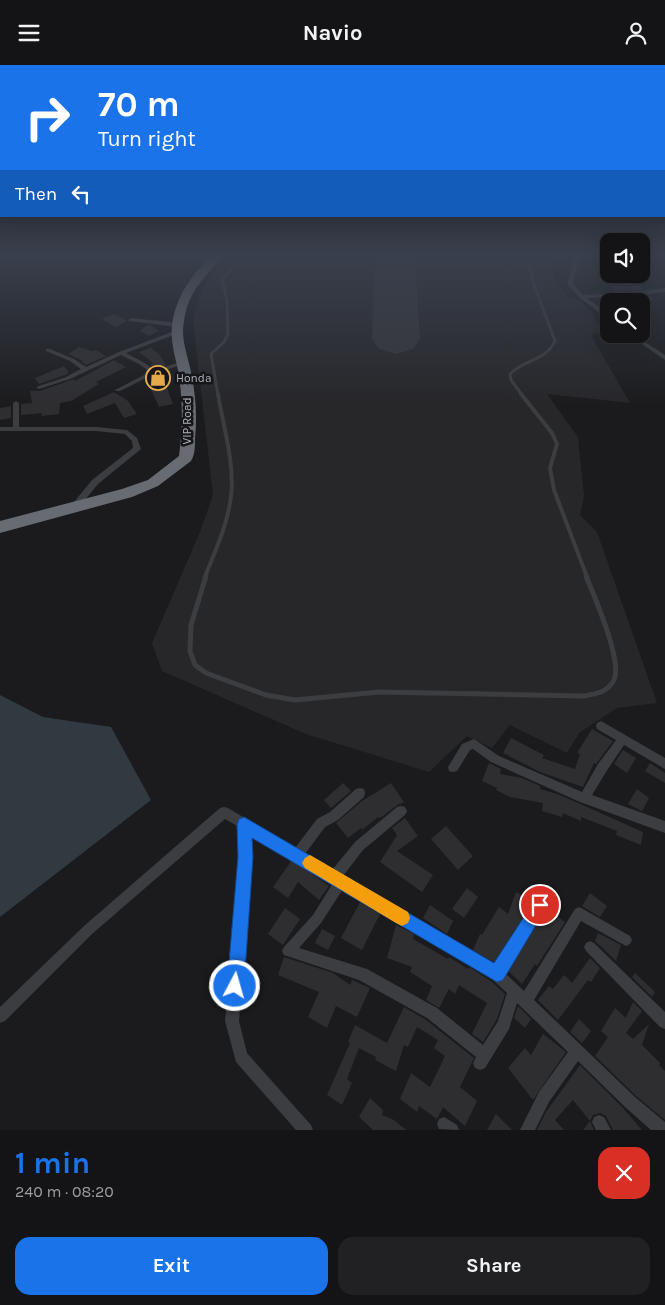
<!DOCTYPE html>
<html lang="en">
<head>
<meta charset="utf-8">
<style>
	:root { --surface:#141416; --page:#212123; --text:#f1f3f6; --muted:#9d9ea1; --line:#333335; --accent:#1a73e8 }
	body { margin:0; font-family:Karla,sans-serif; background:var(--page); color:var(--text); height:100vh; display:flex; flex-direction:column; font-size:19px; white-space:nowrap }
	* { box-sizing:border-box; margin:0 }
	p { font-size:16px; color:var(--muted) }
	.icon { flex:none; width:28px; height:28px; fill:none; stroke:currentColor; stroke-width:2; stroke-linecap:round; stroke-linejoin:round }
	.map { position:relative; height:1065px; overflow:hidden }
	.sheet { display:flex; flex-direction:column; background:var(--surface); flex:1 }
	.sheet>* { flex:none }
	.hud { position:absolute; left:0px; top:0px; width:665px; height:152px; box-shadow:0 5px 20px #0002,0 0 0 1px var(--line); background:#1a73e8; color:#fff; overflow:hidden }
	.buttons { position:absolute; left:600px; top:168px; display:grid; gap:10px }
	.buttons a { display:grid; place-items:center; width:50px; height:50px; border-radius:10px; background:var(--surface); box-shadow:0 5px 20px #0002,0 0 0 1px var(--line); font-size:25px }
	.pin { position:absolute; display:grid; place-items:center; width:42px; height:42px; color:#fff; margin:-21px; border:2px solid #fff; border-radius:50%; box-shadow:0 1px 5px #0007 }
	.me { position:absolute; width:55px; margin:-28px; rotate:6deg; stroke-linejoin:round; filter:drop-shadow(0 0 4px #0008) }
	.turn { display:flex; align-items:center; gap:18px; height:105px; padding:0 15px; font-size:22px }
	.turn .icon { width:65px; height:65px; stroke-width:2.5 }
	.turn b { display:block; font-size:35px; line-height:42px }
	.then { display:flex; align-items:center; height:48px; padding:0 15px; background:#0003; gap:10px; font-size:19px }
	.round { display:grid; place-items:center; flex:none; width:52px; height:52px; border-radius:15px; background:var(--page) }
	.summary { display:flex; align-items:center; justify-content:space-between; height:85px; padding:0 15px }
	h1 { font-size:30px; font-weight:700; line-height:38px; color:var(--accent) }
	.button { display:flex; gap:10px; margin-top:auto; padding:10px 15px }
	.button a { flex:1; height:58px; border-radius:15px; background:var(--accent); color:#fff; font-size:20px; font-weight:700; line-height:58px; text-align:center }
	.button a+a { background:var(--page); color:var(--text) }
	header { display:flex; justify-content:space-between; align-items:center; height:65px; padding:0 15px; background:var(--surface); font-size:22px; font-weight:700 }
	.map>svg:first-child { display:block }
</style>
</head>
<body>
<header><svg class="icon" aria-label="menu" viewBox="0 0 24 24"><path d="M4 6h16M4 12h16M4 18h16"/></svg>Navio<svg class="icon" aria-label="person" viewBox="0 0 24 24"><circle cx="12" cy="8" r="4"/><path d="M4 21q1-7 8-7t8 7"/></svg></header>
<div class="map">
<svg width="665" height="1065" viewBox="0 0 665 1065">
	<rect width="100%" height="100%" fill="#1b1b1d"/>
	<path fill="#27272a" d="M230 191H549L555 197 553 211 559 221 567 231 580 235 591 246 602 266 591 270 630 338 547 329 578 372 584 431 580 450 597 467 657 638 617 643 579 668 567 688 510 660 492 683 467 671 429 707 306 669 162 606 152 578 200 467 213 430 193 256 199 232 209 214Z"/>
	<path fill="#313a40" d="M0 630 43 652 111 662 151 735 0 852Z"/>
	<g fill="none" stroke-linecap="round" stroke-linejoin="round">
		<path fill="#35363a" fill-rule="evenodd" d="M375 191H415L420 274 413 284 396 289 379 284 372 274Z"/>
	</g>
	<path fill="#2e2e31" d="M638 220 643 224 615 226 611 221Z
		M650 231 654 235 621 236 619 233Z
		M114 249 126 255 127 256 115 262 102 254Z
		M147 260H150L159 266 149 271 140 266Z
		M79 282 93 286 96 285 106 291 86 300 81 296H83L68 289Z
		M151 283 159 289 166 300 155 303 150 300 153 298 139 287Z
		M114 295 126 302 96 317 99 319 71 336 60 338 59 349 41 351 42 348 21 350V339L32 338 30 326H40L74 314 75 316Z
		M64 301 69 308 65 310 39 319 35 313Z
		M161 308 173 339 159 342 147 315Z
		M114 327 128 336 137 349 124 353 115 338 87 349 83 341Z
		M11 341V353L0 355V343Z
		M592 664 613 676 596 699 594 698 583 722 540 707 503 688 511 673 544 690 542 693 575 704 580 689 577 688Z
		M623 685 636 693 627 708 614 699Z
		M489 698 501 704 500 709 522 713 540 721V724L560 730 643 767 641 780 616 770 617 766 581 752V756L563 748 562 752 542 746 543 738 510 732 496 725 497 723 482 716Z
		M650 698 665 708V718L645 706Z
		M343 718 351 726 331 743 324 735Z
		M391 718 404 737 396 741 383 751 379 753 378 752 362 765 361 763 348 773 336 758 362 736Z
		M637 724 649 733 642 746 628 739Z
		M405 753 418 771 397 786 433 810 422 827 380 797 397 770 392 763Z
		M446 761 473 791 458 805 431 774Z
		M292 795 329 821 319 835 298 817 288 833 273 822Z
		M467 823 478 832 464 853 452 844Z
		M516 827 528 833 523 847 525 850 494 897 473 885 480 869 482 870 499 842 508 849Z
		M590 828 607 841 600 852 582 841Z
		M360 837 380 849 362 885 341 873Z
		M430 840 453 856 447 869 423 853Z
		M285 843 300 854 283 880 268 869Z
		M547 844 565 857 537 901 535 899 522 919 508 906 517 889Z
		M396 860 414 869 413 874 448 894 449 892 468 904 469 902 491 916 505 929 497 954 483 977 472 969 487 938 459 920 455 929 449 924 439 943 426 935 432 921 410 907 412 902 387 893Z
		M322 864 335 871 328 885 315 878Z
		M598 868 621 880 616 896 595 876Z
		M284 892 333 908 350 920 352 915 370 923 357 952 336 941 327 963 308 952 319 927 278 910Z
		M590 893 600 903 591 917 588 915 558 955 538 935 549 921 553 924 564 910 572 918Z
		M635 908 655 927 652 932 632 912Z
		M633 937 642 946 626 968 633 974 649 959 642 980 660 998 659 1000 665 1006V1055L636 1031 595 991 608 972 601 966 615 943 626 953Z
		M518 941 531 954 525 963 514 953Z
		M404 942 426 955 474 993 460 1022 477 1036 465 1061 443 1042 437 1054 419 1041 417 1047 400 1034 411 1008 430 1022 445 991 434 983 438 975 417 962 408 982 404 980 396 1006 375 995 376 992 359 983 347 1014 352 1018 342 1040 327 1030 350 978 348 977 355 960 387 978Z
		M579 954 591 966 582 978 570 967Z
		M543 969 566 987 533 1035 508 1003 525 983 531 990Z
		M580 1000 624 1044 642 1065H613L606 1051 600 1048 593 1050 590 1056 594 1065H583L590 1056 573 1035 555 1055 564 1065H537L546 1047Z
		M370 1033 383 1045 382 1050 394 1055 406 1065H373L359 1052Z
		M496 1049 512 1065H487Z"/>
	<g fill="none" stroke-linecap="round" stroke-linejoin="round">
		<path stroke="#3c3d41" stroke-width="3" d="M218 330 211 289 224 277 228 269 227 236 222 214 245 191
			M522 330 511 315 510 309C524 294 546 296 555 276L533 217 527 191"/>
		<path stroke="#3c3d41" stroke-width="4" d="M521 329 552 368 557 379 550 403 554 425 587 512
			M205 512C215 486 228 459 231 431 235 398 223 361 218 329"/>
		<path stroke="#3c3d41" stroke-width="5" d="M206 511 191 560 190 586 195 600 206 608 266 630 295 635 379 627 584 631C596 629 608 627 614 615 623 596 594 531 586 511"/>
		<path fill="#3c3d41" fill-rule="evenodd" d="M575 191H579L573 219 583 230 633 227 665 223V227L633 231 587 233 609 249V254L607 253 580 233 567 219Z
			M131 253 178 258 181 260 178 262 129 256 128 255Z
			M177 265 180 267 179 268 126 288 143 297 155 305 183 296 185 297V299L156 308 120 326H116L115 325 150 307 139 299 121 290 70 314 39 324 36 322 66 312 81 304 70 296 46 286V284H50L74 294 86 302 119 287Z
			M627 269H633L665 290V295Z
			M16 336 19 338V362H96L127 365 137 373 141 384 98 419 76 446H70L69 444 70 442 92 415 133 383 132 376 125 369 96 366H0V362H13V338Z
			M601 656 665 693V704L624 680 606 707 592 730 665 756V768L580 737 491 697 473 684 470 685 457 706 453 707 449 706 448 702 462 679 474 674 499 691 582 727 598 699 616 675 597 664 596 661 597 658Z
			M360 723 364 724 365 728 364 732 338 755 325 762 305 789 332 805 355 777 397 742 401 741 405 742 407 746 405 750 363 785 343 811 495 900 507 880 544 826 548 824 552 826 554 830 552 834 515 888 505 908 524 926 575 844 579 842 583 844 630 871 632 875 630 879 626 881 581 856 534 935 635 1032 665 1057V1065H651L625 1042 578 996 549 1037 535 1065H520L539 1027 568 987 517 938 509 964 485 1003 480 1005 475 1003 473 998 476 992 427 953 359 915 284 890 282 886 284 882 313 850 333 818 251 769 252 792 239 956 247 988 311 1060 313 1065H296L236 997 225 956 240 792 239 762 225 754 92 869 5 956 0 958V942L84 861 220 743 224 742 228 743 295 783 317 754 330 747 356 724ZM343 824 492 914 507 928 498 956 483 980 437 943 367 904 299 883 321 858Z
			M590 876 594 878 665 947V964L660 962 586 886 584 882 586 878Z
			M599 1050 604 1052 611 1065H596L592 1057 594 1052Z
			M444 1052 457 1060 459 1065 439 1064 437 1059 439 1054Z"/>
		<path fill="#686b72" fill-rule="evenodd" d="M212 191H223C204 214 189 224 184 256 180 275 189 293 192 312 196 333 197 353 195 374 195 381 195 390 191 396L158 421 132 432 0 468V456L122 424 148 415 179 391C182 367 183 343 180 319 179 303 173 289 172 274 169 243 189 210 212 191Z"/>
	</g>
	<linearGradient id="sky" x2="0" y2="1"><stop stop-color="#0f0f10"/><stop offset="0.56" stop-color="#393f4c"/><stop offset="1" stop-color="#393f4c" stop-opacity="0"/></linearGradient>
	<rect width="665" height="340" fill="url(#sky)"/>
	<path fill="#1a73e8" stroke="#114b97" d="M244 752 494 898 535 835 540 833 546 835 548 840 503 915 497 917 252 773 253 792 244 921 241 927 235 929 229 927 227 921 238 792 237 760 239 754Z"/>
	<path fill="#f59e0b" d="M310 790 408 847 410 853 408 858 402 861 396 858 305 803 302 798 305 793Z"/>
	<defs>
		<symbol id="shop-ring" viewBox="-11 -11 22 22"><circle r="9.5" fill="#161618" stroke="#e5ab4b" stroke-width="1.5"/><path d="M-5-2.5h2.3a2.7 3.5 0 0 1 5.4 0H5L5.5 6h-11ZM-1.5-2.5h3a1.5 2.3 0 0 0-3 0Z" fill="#e5ab4b"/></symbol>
	</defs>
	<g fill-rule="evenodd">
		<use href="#shop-ring" x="144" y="299" width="28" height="28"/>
	</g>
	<g text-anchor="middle" stroke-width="5" stroke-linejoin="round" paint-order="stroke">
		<g font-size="12" fill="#aeb3bb" stroke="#161618" text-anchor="start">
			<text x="176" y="317">Honda</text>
		</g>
		<g font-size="12" fill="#aeb3bb" stroke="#161618">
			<text transform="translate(187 356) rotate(-90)" y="4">VIP Road</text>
		</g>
	</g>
</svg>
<div class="buttons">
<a><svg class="icon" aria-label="sound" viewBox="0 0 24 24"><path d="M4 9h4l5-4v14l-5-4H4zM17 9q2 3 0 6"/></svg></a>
<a><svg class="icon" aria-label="search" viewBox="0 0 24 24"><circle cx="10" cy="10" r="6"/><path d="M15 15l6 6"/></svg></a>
</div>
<div class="pin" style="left:540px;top:840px;background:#d93025"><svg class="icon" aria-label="arrive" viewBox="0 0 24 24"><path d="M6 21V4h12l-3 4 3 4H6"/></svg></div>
<svg class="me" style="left:235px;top:921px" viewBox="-20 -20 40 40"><circle r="17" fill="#1a73e8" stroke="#fff" stroke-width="3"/><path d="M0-11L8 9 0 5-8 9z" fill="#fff"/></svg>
<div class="hud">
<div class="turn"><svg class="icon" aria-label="right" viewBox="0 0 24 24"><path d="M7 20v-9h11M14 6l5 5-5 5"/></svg><div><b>70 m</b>Turn right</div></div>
<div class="then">Then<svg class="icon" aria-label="left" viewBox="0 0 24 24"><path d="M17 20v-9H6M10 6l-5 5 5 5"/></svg></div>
</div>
</div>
<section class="sheet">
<div class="summary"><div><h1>1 min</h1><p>240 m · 08:20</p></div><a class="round" style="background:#d93025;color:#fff"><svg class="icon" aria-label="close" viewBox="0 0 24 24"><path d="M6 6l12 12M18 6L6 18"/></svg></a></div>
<div class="button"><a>Exit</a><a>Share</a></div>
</section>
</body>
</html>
